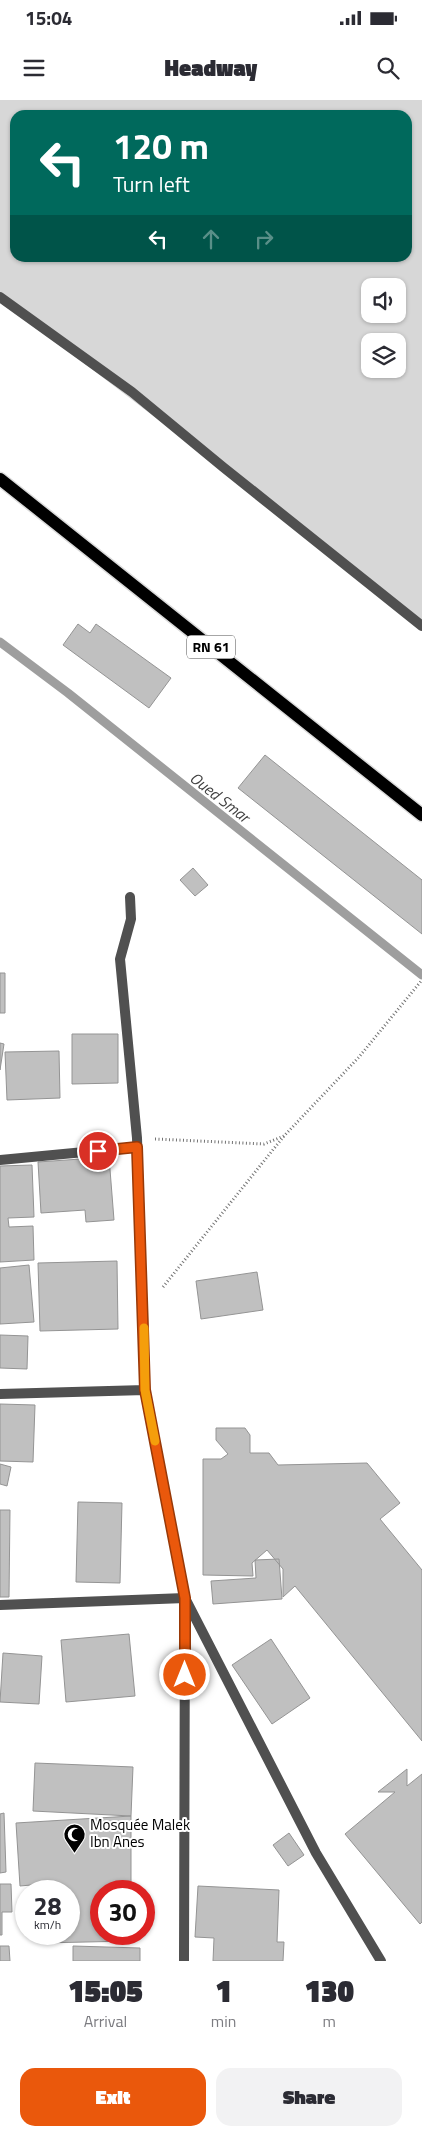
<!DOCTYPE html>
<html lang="en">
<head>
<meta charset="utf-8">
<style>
	:root { --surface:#fff; --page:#f2f2f3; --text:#2b2b33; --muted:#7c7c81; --accent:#ea580c }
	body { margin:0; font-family:"Titillium Web",sans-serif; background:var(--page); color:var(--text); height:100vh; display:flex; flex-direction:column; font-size:19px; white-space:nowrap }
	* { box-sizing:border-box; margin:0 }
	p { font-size:16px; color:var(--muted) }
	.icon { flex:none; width:28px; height:28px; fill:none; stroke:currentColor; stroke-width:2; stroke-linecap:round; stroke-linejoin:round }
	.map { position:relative; height:1861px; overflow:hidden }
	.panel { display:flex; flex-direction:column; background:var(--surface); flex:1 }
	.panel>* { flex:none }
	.top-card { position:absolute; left:10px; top:10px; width:402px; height:152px; border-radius:15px; box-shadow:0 1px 4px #0004; background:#00695c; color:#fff; overflow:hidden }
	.fabs { position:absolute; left:361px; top:178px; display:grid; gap:10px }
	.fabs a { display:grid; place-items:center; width:45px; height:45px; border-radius:10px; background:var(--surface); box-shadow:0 1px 4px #0004; font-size:25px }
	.speed { position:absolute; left:15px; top:1780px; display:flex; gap:10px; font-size:25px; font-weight:700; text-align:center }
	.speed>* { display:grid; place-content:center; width:65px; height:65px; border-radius:50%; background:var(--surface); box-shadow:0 1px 4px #0004; line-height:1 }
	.speed small { font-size:12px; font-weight:400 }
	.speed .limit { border:8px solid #d22; background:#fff; color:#111 }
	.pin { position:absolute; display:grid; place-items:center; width:42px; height:42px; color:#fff; margin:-21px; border:2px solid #fff; border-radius:50%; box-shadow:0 1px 5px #0007 }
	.me { position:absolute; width:55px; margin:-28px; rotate:0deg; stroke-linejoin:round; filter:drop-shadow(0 0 4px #0008) }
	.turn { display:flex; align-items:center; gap:18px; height:105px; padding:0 20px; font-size:22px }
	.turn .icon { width:65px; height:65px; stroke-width:2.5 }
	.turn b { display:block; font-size:35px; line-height:42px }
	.lanes { display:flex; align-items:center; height:48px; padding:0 20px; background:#0003; justify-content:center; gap:25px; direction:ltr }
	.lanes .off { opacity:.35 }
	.eta { display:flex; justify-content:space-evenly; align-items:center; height:85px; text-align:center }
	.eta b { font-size:30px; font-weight:800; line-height:35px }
	.action { display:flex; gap:10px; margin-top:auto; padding:10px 20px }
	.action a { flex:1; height:58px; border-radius:15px; background:var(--accent); color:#fff; font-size:20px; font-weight:800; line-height:58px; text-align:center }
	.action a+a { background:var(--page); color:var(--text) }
	.status { display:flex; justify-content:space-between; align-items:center; height:35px; padding:0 25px; background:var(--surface); direction:ltr }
	.status svg { height:14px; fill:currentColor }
	header { display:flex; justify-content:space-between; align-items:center; height:65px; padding:0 20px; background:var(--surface); font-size:22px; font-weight:800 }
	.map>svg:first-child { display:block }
</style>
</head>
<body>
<div class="status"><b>15:04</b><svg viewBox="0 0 49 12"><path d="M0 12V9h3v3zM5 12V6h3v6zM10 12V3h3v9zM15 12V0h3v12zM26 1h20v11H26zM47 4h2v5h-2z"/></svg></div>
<header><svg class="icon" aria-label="menu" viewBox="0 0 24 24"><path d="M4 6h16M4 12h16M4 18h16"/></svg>Headway<svg class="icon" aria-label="search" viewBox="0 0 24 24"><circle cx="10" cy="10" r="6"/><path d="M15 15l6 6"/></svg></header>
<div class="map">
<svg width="422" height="1861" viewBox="0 0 422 1861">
	<rect width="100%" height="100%" fill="#fff"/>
	<path fill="#d7d7d7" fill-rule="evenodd" d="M0 0H422V527L220 367 0 199ZM15 15H408V158H15ZM370 186H398V214H370ZM370 241H398V269H370Z"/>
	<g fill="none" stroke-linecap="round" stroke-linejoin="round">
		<path stroke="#9e9e9e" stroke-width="9" d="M0 542 68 593 422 875"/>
	</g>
	<path fill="#c0c0c0" stroke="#949494" d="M78 524 90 533 96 524 171 578 149 608 63 545Z
		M265 655 422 780V834L238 688Z
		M193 768 208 785 195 796 180 780Z
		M0 873H5V913H0Z
		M72 934H118V983L72 984Z
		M0 943 4 944 0 970Z
		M59 951 60 998 7 1000 5 952Z
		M109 1057 114 1120 86 1122 85 1110 41 1113 38 1062Z
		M32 1065 34 1117 8 1118 9 1127 33 1126 34 1160 0 1162V1066Z
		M117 1161 118 1229 40 1231 38 1163Z
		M29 1165 34 1222 0 1224V1168Z
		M257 1172 263 1210 201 1219 196 1181Z
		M0 1235 28 1236 27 1269 0 1268Z
		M0 1304 35 1305 33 1362 0 1361Z
		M216 1328H245L250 1335V1353H269L278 1365 367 1363 400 1403 380 1419 422 1470V1641L295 1486 283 1497V1469L267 1450 252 1463 253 1476 203 1475V1359H221L228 1354 216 1340Z
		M0 1364 11 1367 7 1386 0 1384Z
		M78 1402 122 1403 120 1483 76 1482Z
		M0 1410H10L9 1497H0Z
		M279 1459 282 1499 213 1504 211 1481 256 1478 255 1460Z
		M129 1534 135 1596 66 1602 61 1540Z
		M271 1539 310 1598 272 1624 232 1565Z
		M3 1553 42 1556 39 1604 0 1602Z
		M35 1663 133 1667 131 1716 33 1711Z
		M407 1669V1686L422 1674V1822L420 1824 345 1734 395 1692H378Z
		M4 1713 6 1772 0 1773V1714Z
		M131 1716V1791H101V1834H131V1841L41 1843V1834H69V1791H42V1784L20 1786 16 1723Z
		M289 1733 304 1755 288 1766 273 1745Z
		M0 1784H11L12 1812H2V1835H0Z
		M198 1786 279 1790 277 1842H284L283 1861H213L214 1838 195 1837Z
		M0 1846H9L10 1861H0Z
		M73 1846 140 1848V1861H73Z"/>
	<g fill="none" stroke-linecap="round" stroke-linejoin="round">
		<defs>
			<path id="primary" d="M0 379 422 715"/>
		</defs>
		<use href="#primary" stroke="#dbdbdb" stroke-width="15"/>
		<path stroke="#727272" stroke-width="3" stroke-dasharray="1 2.5" stroke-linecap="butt" d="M155 1039 264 1044 284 1036 359 957 422 880
			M163 1187 284 1036"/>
		<path stroke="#505050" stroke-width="10" d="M0 197 132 292 223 367 422 526"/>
		<path stroke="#505050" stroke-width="10" d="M130 797 131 819 120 859 137 1038 145 1290 185 1498 184 1861
			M0 1060 137 1047
			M0 1294 145 1290
			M0 1505 185 1498 316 1753 381 1861"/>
		<use href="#primary" stroke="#000" stroke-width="12"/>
	</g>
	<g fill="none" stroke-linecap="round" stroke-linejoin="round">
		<defs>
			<path id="route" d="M98 1051 137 1047 145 1290 185 1498V1575"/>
		</defs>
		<use href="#route" stroke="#983908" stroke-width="12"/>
		<use href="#route" stroke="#ea580c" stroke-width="9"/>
		<path stroke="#f59e0b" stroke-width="9" d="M144 1228 145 1290 155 1341"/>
	</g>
	<defs>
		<symbol id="mosque-pin" viewBox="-11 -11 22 30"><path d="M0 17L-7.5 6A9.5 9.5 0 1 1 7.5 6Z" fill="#000" stroke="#fff"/><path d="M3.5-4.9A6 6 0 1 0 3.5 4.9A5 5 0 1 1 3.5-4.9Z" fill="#fff"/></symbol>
	</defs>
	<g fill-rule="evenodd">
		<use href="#mosque-pin" x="62" y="1722" width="25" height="34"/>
	</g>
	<g text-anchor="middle" stroke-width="4" stroke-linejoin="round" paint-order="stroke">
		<rect fill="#fff" stroke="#4c4c4c" stroke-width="1" x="187" y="535.5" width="48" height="23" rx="4"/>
		<g font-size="14" font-weight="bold" fill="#000">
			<text x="211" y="552">RN 61</text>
		</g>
		<g font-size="15" fill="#000" stroke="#fff" text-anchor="start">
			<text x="90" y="1730">Mosquée Malek<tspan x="90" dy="17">Ibn Anes</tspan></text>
		</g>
		<g font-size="16" font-style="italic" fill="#3f3f3f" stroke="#fff">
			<text transform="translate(220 697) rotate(38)" y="6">Oued Smar</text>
		</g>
	</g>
</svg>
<div class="fabs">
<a><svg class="icon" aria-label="sound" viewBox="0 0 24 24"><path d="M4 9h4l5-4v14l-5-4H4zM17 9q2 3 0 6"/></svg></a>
<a><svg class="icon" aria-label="layers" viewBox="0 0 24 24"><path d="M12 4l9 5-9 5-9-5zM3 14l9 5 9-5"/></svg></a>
</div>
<div class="speed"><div>28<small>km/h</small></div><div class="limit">30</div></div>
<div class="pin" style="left:98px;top:1051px;background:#d93025"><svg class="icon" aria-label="arrive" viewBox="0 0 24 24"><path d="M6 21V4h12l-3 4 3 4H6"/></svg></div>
<svg class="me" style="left:185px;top:1575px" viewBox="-20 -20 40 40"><circle r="17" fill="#ea580c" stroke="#fff" stroke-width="3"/><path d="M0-11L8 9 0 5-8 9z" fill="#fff"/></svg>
<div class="top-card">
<div class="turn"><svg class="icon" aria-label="left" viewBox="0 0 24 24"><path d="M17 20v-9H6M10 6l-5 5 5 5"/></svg><div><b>120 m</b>Turn left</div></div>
<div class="lanes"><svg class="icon" aria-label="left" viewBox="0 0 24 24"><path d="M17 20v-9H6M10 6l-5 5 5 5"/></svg><svg class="icon off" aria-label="ahead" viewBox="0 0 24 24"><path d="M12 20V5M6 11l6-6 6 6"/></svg><svg class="icon off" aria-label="right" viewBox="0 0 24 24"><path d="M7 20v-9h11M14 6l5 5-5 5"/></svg></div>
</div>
</div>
<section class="panel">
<div class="eta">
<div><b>15:05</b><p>Arrival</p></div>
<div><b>1</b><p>min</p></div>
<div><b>130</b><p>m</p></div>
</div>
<div class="action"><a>Exit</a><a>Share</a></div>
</section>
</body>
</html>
